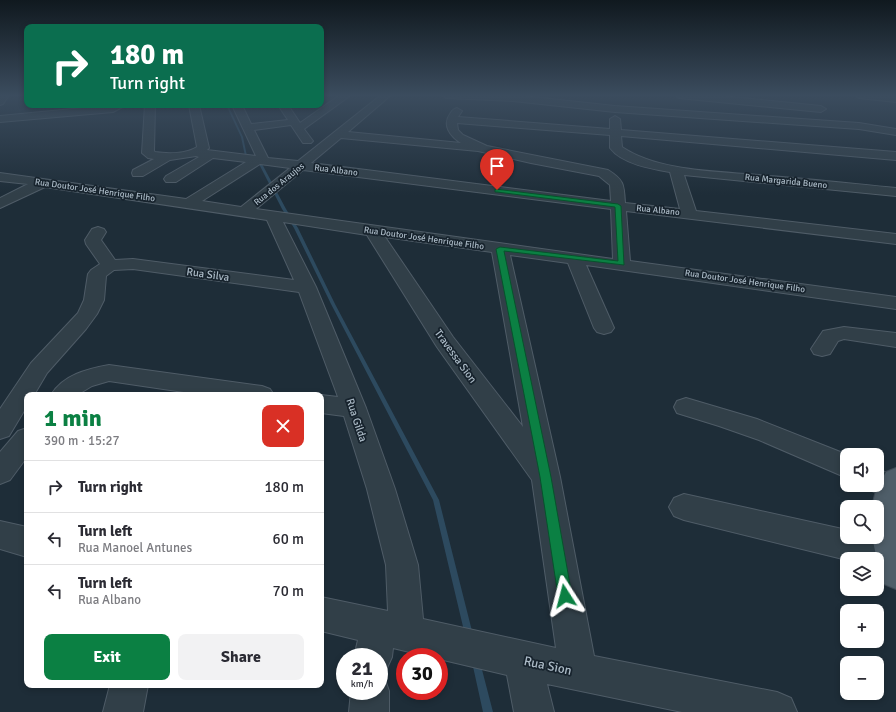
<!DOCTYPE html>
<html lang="en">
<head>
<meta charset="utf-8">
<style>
	:root { --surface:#fff; --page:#f2f2f3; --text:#2b2b33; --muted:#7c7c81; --line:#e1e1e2; --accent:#0b8043 }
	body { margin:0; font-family:Signika,sans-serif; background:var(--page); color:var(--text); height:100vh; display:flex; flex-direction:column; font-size:15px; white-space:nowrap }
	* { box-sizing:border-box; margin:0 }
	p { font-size:13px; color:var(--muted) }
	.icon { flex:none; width:22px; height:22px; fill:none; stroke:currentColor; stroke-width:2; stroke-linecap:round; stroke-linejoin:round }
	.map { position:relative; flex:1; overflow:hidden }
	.details { position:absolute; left:24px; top:392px; width:300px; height:296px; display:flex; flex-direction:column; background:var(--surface); border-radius:8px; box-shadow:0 2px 6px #0003 }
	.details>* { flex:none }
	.hud { position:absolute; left:24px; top:24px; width:300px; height:84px; border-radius:8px; box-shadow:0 2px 6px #0003; background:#0b6e4f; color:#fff; overflow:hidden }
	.controls { position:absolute; left:840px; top:448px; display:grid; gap:8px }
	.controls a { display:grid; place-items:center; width:44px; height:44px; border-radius:8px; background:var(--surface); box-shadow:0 2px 6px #0003; font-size:20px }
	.speed { position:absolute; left:336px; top:648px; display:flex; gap:8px; font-size:20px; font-weight:700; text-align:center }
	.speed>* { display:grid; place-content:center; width:52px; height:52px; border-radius:50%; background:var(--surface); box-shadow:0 2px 6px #0003; line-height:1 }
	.speed small { font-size:10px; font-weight:400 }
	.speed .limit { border:6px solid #d22; background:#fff; color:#111 }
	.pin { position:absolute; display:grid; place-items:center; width:34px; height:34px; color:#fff; margin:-41px -17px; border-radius:50% 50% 50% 0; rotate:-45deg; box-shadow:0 0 4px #0007 }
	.pin .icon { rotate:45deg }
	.me { position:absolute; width:44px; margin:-22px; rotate:351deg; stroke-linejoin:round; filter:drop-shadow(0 0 3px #0008) }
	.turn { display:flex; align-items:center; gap:14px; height:84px; padding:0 20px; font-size:18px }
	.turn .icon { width:52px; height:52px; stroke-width:2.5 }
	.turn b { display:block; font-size:28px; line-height:34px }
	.round { display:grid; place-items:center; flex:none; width:42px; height:42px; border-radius:8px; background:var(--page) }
	.head { display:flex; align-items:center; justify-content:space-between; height:68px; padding:0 20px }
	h1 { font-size:24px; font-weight:700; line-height:30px; color:var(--accent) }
	.primary-button { display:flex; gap:8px; margin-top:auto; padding:8px 20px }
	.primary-button a { flex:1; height:46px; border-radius:8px; background:var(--accent); color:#fff; font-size:16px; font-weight:700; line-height:46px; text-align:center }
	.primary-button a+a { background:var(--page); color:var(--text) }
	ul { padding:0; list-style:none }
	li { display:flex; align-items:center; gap:12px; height:52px; padding:0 20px; border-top:1px solid var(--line) }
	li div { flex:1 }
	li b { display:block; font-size:15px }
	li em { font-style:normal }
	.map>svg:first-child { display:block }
</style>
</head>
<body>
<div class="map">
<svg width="896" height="712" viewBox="0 0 896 712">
	<rect width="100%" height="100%" fill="#1e2d38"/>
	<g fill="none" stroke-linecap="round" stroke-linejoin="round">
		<path fill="#2d4a5f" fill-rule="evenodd" d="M226 105H228L243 137 247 156 261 162 286 209 298 228 335 304 439 500 473 635 472 638 469 639 466 638 465 635 433 500 331 304 294 228 282 209 259 164 245 156 241 137Z
			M476 658 479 659 480 662 493 712H483L472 662 473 659Z"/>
		<defs>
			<path id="minor" d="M9 95 3 104 0 105V95Z
				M340 95H351L304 129 313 141 311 143H303L291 125 254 130 268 158 298 161 381 95H391L348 132 461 143C450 136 442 125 450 114 452 111 453 109 457 108L462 111 458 117 610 129V119L615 116 620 119 621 130 896 152V160L621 136 622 147C661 173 723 171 769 176 811 179 854 184 896 188V196L684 175 696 211 896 234V244L626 211 630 261 896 297V309L586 265 614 328 611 332 604 334 597 332 594 328 568 263 510 255 560 477 594 656 777 692 791 698 797 712H682L547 684 554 712H514L507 675 439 659V657H430L393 648 392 657 386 670 379 673V657H354L358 640 321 631V597L388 611 386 565 367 489 344 416 321 413V395L338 397 299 292 133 269 114 270 106 276 104 300 97 314 86 329 47 373 34 395H27V406L9 436 0 439V409L31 363 78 313 84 300 88 274 91 270 100 264 86 244 85 240 92 229 98 227 104 229 106 232 101 240 115 260 133 259 294 280 267 220 45 187 0 208V198L28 184 0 181V173L186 199 246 162 213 158 176 182H166L164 179 166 176 199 157 196 156 170 160 143 176H133L132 173 133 170 154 159 148 158 142 153 145 105H155L154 151 155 152C168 154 186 154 197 147L189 105H199L209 148 207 150 256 156 232 105H242L251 124 288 120 278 105H288L300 123ZM457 123 610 135V148C622 164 652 169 670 172L680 209 625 203C624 184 624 180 608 170L487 146 463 135 458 130ZM341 138 478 151 531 163 599 176 610 185 611 201 311 163ZM260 164 290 168 241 207 202 201ZM303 170 611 209 613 259 256 209ZM283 222 367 235 437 347 532 480 556 648 423 619 418 565 395 489 366 408 316 287ZM385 237 492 252 523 427 453 337Z
				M442 95H514L615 106 859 123 896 129V135L859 129 615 112 513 101 446 98Z
				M675 95H711L821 106 826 109 821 112 679 98Z
				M855 95 896 96V102L859 98Z
				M114 105H126L113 112 0 122V116Z
				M844 327 896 333V347L844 339 838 341 830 354 822 356 814 354 811 349 823 331Z
				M109 365 262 386 270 389 274 395H204L109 381 92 386 77 395H51C63 375 87 369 109 365Z
				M686 398 757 419 848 455 847 478 759 440 719 426 677 413 674 407 677 401Z
				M27 428V457L10 480 0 484V452L18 431Z
				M877 469 896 476V500L867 489 865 485H877Z
				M684 494 847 530V537C864 537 880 535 896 542V568L891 570 877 567V559L847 560 684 520 674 516 669 507 674 498Z
				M0 521 27 527V557L0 549Z
				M379 675 384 677 389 691V712H349L351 691H379Z
				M110 685H148L143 712H103Z"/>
			<path id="major" d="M896 468V589L884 584 880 573 872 537H877V507H872L876 490 886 472Z"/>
		</defs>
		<use href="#minor" stroke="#4f5c67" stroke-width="2"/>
		<use href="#major" stroke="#3e4a55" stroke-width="2"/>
		<use href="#minor" fill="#313f48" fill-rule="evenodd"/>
		<use href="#major" fill="#4f5e69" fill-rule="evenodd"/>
	</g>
	<linearGradient id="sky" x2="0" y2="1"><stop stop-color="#10191f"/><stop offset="0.49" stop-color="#3b4c5e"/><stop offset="1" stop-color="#3b4c5e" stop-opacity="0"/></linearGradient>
	<rect width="896" height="195" fill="url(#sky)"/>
	<path fill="#0b8043" stroke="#07532c" d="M495 189 618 204 621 206 624 265 504 251 551 477 572 596 570 601 565 603 560 601 558 596 540 477 496 249 500 247 618 261 615 207 497 192H495Z"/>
	<g text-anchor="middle" stroke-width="3.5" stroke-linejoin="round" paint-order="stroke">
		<g font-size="9" fill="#abbac6" stroke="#17232d">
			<text transform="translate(336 170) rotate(7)" y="3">Rua Albano</text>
			<text transform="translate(786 181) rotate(6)" y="3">Rua Margarida Bueno</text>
			<text transform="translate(279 184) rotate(-39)" y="3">Rua dos Araujos</text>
			<text transform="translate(95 190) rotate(8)" y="3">Rua Doutor José Henrique Filho</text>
			<text transform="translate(658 210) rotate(6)" y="3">Rua Albano</text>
			<text transform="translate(424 238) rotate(8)" y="3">Rua Doutor José Henrique Filho</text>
			<text transform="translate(745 281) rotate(8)" y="3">Rua Doutor José Henrique Filho</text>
		</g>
		<g font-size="11" fill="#abbac6" stroke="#17232d">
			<text transform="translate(208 274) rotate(8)" y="4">Rua Silva</text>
			<text transform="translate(456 356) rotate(54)" y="4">Travessa Sion</text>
			<text transform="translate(357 420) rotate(72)" y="4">Rua Gilda</text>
		</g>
		<g font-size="13" fill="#abbac6" stroke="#17232d">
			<text transform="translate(548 665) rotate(12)" y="5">Rua Sion</text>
		</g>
	</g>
</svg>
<div class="controls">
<a><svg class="icon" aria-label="sound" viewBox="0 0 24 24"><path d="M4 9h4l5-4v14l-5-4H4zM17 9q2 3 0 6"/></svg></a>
<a><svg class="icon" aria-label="search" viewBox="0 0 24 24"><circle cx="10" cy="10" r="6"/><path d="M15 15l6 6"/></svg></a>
<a><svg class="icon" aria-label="layers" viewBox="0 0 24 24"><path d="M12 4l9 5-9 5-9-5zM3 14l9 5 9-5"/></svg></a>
<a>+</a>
<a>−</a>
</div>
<div class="speed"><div>21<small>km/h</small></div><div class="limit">30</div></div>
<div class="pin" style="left:497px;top:190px;background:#d93025"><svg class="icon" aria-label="arrive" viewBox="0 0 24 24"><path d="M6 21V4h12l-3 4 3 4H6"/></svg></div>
<svg class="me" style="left:565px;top:596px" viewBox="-20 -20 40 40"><path d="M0-17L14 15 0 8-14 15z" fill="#0b8043" stroke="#fff" stroke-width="4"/></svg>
<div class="hud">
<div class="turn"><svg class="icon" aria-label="right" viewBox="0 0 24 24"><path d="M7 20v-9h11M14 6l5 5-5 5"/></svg><div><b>180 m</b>Turn right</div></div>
</div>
<section class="details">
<div class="head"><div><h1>1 min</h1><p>390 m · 15:27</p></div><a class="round" style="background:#d93025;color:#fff"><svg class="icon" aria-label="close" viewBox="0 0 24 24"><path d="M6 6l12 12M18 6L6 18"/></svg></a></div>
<ul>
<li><svg class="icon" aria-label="right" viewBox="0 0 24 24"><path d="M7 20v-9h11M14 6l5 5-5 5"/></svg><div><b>Turn right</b></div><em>180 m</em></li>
<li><svg class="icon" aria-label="left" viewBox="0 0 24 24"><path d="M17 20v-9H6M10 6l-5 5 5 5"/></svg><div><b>Turn left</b><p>Rua Manoel Antunes</p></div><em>60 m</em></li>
<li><svg class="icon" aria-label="left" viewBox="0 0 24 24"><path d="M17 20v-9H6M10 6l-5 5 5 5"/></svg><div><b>Turn left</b><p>Rua Albano</p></div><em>70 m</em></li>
</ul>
<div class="primary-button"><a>Exit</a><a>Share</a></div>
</section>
</div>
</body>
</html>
